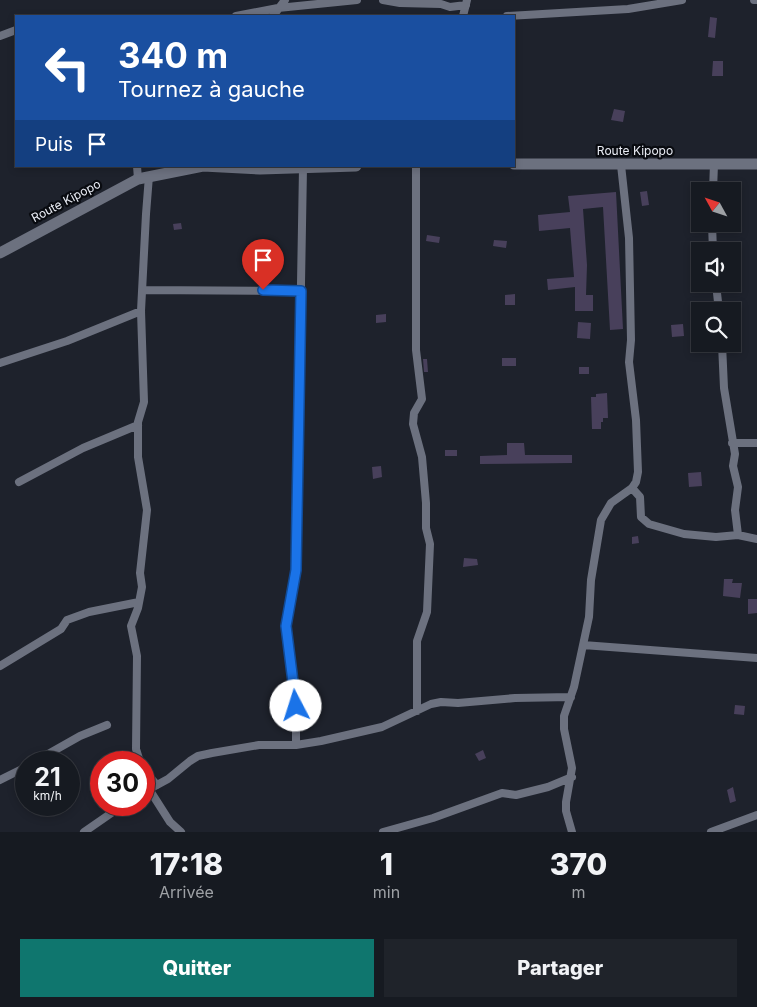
<!DOCTYPE html>
<html lang="fr">
<head>
<meta charset="utf-8">
<style>
	:root { --surface:#161a21; --page:#1f232a; --text:#f1f3f6; --muted:#9ea1a5; --line:#35383f; --accent:#0f766e }
	body { margin:0; font-family:Inter,sans-serif; background:var(--page); color:var(--text); height:100vh; display:flex; flex-direction:column; font-size:19px; white-space:nowrap }
	* { box-sizing:border-box; margin:0 }
	p { font-size:16px; color:var(--muted) }
	.icon { flex:none; width:28px; height:28px; fill:none; stroke:currentColor; stroke-width:2; stroke-linecap:round; stroke-linejoin:round }
	.map { position:relative; height:832px; overflow:hidden }
	.sheet { display:flex; flex-direction:column; background:var(--surface); flex:1 }
	.sheet>* { flex:none }
	.guide { position:absolute; left:15px; top:15px; width:500px; height:152px; border-radius:0px; box-shadow:0 2px 8px #0003,0 0 0 1px var(--line); background:#1a4fa0; color:#fff; overflow:hidden }
	.needle { width:32px; rotate:310deg }
	.controls { position:absolute; left:691px; top:182px; display:grid; gap:10px }
	.controls a { display:grid; place-items:center; width:50px; height:50px; border-radius:0px; background:var(--surface); box-shadow:0 2px 8px #0003,0 0 0 1px var(--line); font-size:25px }
	.speed { position:absolute; left:15px; top:751px; display:flex; gap:10px; font-size:25px; font-weight:700; text-align:center }
	.speed>* { display:grid; place-content:center; width:65px; height:65px; border-radius:50%; background:var(--surface); box-shadow:0 2px 8px #0003,0 0 0 1px var(--line); line-height:1 }
	.speed small { font-size:12px; font-weight:400 }
	.speed .limit { border:8px solid #d22; background:#fff; color:#111 }
	.pin { position:absolute; display:grid; place-items:center; width:42px; height:42px; color:#fff; margin:-51px -21px; border-radius:50% 50% 50% 0; rotate:-45deg; box-shadow:0 0 5px #0007 }
	.pin .icon { rotate:45deg }
	.me { position:absolute; width:55px; margin:-28px; rotate:355deg; stroke-linejoin:round; filter:drop-shadow(0 0 4px #0008) }
	.turn { display:flex; align-items:center; gap:18px; height:105px; padding:0 20px; font-size:22px }
	.turn .icon { width:65px; height:65px; stroke-width:2.5 }
	.turn b { display:block; font-size:35px; line-height:42px }
	.then { display:flex; align-items:center; height:48px; padding:0 20px; background:#0003; gap:10px; font-size:19px }
	.eta { display:flex; justify-content:space-evenly; align-items:center; height:85px; text-align:center }
	.eta b { font-size:30px; font-weight:800; line-height:35px }
	.primary-button { display:flex; gap:10px; margin-top:auto; padding:10px 20px }
	.primary-button a { flex:1; height:58px; border-radius:0px; background:var(--accent); color:#fff; font-size:20px; font-weight:800; line-height:58px; text-align:center }
	.primary-button a+a { background:var(--page); color:var(--text) }
	.map>svg:first-child { display:block }
</style>
</head>
<body>
<div class="map">
<svg width="757" height="832" viewBox="0 0 757 832">
	<rect width="100%" height="100%" fill="#1e222c"/>
	<path fill="#48405b" d="M710 17 717 18 715 38 708 37Z
		M713 61H723V76H712Z
		M614 109 625 111 623 122 611 120Z
		M647 191 649 205 642 206 640 192Z
		M616 192 623 329 610 330 603 207 583 209 587 265 586 295H593V311H575V287L548 290 547 279 574 277 570 228 539 231 538 215 570 212 568 196Z
		M181 223 182 229 174 230 173 224Z
		M427 235 440 237 439 243 426 241Z
		M494 240 507 241 506 248 493 246Z
		M515 294V305H505V295Z
		M386 314V322L376 323V315Z
		M578 322 591 323 590 339 577 338Z
		M683 324 684 336 672 337 671 325Z
		M502 358H516V366H502Z
		M423 359H427L428 372H424Z
		M579 367H589V374H579Z
		M607 393 608 418H603V422H601V429H592L591 397H596V394Z
		M507 443H524L525 455H572V463L480 464V456L507 455Z
		M445 450H457V456H445Z
		M381 466 382 477 373 479 372 467Z
		M701 472 702 486 689 487 688 473Z
		M638 536 639 543 632 544V537Z
		M464 558 477 559 478 565 463 567Z
		M724 579H733L732 583H742L740 598 723 596Z
		M748 599H757V613L748 614Z
		M735 705 745 706 744 715 734 714Z
		M483 750 486 758 479 761 475 754Z
		M733 787 736 801 730 803 727 790Z"/>
	<g fill="none" stroke-linecap="round" stroke-linejoin="round">
		<path stroke="#6c717f" stroke-width="8" d="M383 0 400 3 441 4 450 7 466 5
			M754 0H757
			M236 16 278 8 357 0
			M273 16 285 0
			M463 16 467 0
			M507 16 628 9 682 0
			M0 36 16 30
			M137 166 138 179
			M416 166V350L422 399 414 413 413 424 422 457 426 503V528L430 544 427 612 417 641V711
			M713 191 714 164
			M712 224 713 251
			M716 284 719 311
			M143 290 301 291
			M722 344 724 388 735 454 733 466 738 487 735 510 738 535
			M0 363 67 341 141 311
			M732 443H757
			M19 482 83 448 138 425
			M632 488 640 497 641 517 649 524 684 534 716 537 738 535 757 539
			M583 645 757 658
			M0 666 61 629 67 620 89 612 139 602
			M296 745V706L286 626 296 571 303 168
			M34 762 80 736 107 725
			M140 762 136 749 137 656 131 626 138 608 142 587 140 573 147 510 138 457V422L144 402 141 311 146 214 149 176
			M144 770 157 785
			M0 780 26 767
			M149 789 170 822 181 832
			M144 792 168 779 190 761 198 756 212 753 259 745H296L321 741 382 727 431 704 441 702 458 703 515 698 571 697
			M84 832 123 805
			M383 832 433 818 502 793 516 795 548 787 572 777
			M572 832 566 811V802L572 768 564 729V716L574 687 589 617 591 580 601 520 611 503 632 488 636 482 638 472 636 420 629 362 631 340 629 238 621 165
			M711 832 757 815"/>
		<path stroke="#6c717f" stroke-width="11" d="M514 164H757
			M0 253 138 179 203 166 260 169 356 166"/>
	</g>
	<g fill="none" stroke-linecap="round" stroke-linejoin="round">
		<defs>
			<path id="route" d="M263 290 301 291 296 570 286 626 296 706"/>
		</defs>
		<use href="#route" stroke="#114b97" stroke-width="12"/>
		<use href="#route" stroke="#1a73e8" stroke-width="9"/>
	</g>
	<g text-anchor="middle" stroke-width="4.5" stroke-linejoin="round" paint-order="stroke">
		<g font-size="12" fill="#eaedf5" stroke="#090b10">
			<text x="635" y="155">Route Kipopo</text>
			<text transform="translate(66 201) rotate(-28)" y="4">Route Kipopo</text>
		</g>
	</g>
</svg>
<div class="controls">
<a><svg class="needle" viewBox="-14 -14 28 28"><path d="M0-13l5 13h-10z" fill="#e53935"/><path d="M0 13l5-13h-10z" fill="#9ea1a5"/></svg></a>
<a><svg class="icon" aria-label="sound" viewBox="0 0 24 24"><path d="M4 9h4l5-4v14l-5-4H4zM17 9q2 3 0 6"/></svg></a>
<a><svg class="icon" aria-label="search" viewBox="0 0 24 24"><circle cx="10" cy="10" r="6"/><path d="M15 15l6 6"/></svg></a>
</div>
<div class="speed"><div>21<small>km/h</small></div><div class="limit">30</div></div>
<div class="pin" style="left:263px;top:290px;background:#d93025"><svg class="icon" aria-label="arrive" viewBox="0 0 24 24"><path d="M6 21V4h12l-3 4 3 4H6"/></svg></div>
<svg class="me" style="left:296px;top:706px" viewBox="-20 -20 40 40"><circle r="19" fill="#fff"/><path d="M0-13L10 11 0 6-10 11z" fill="#1a73e8"/></svg>
<div class="guide">
<div class="turn"><svg class="icon" aria-label="left" viewBox="0 0 24 24"><path d="M17 20v-9H6M10 6l-5 5 5 5"/></svg><div><b>340 m</b>Tournez à gauche</div></div>
<div class="then">Puis<svg class="icon" aria-label="arrive" viewBox="0 0 24 24"><path d="M6 21V4h12l-3 4 3 4H6"/></svg></div>
</div>
</div>
<section class="sheet">
<div class="eta">
<div><b>17:18</b><p>Arrivée</p></div>
<div><b>1</b><p>min</p></div>
<div><b>370</b><p>m</p></div>
</div>
<div class="primary-button"><a>Quitter</a><a>Partager</a></div>
</section>
</body>
</html>
